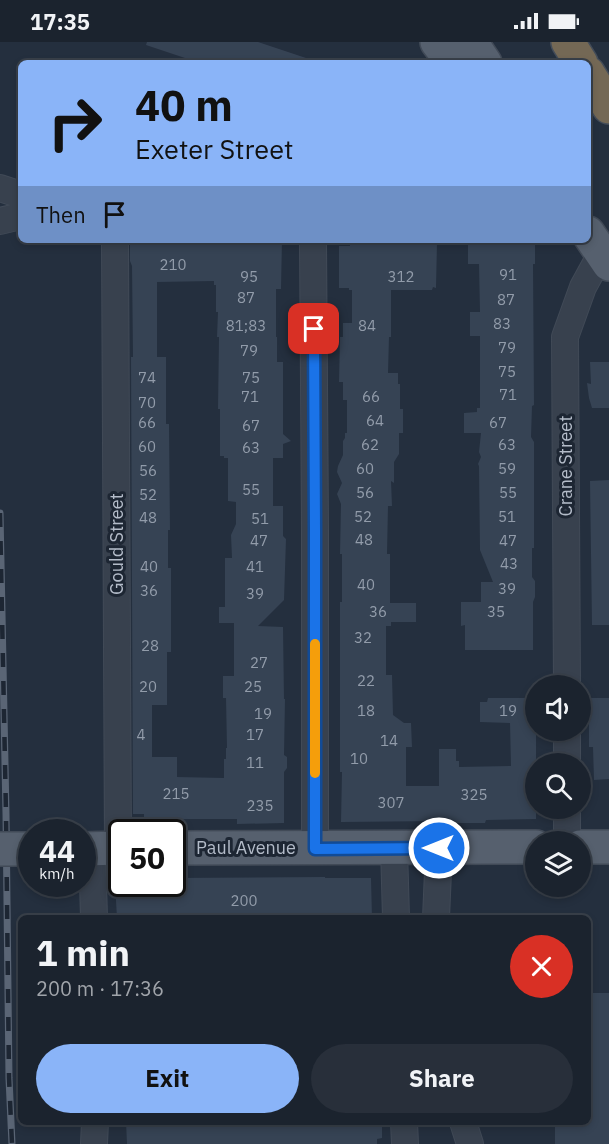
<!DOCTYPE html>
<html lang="en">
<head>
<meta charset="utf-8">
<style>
	:root { --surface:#1b232e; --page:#282f3a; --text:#f1f3f6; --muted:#a0a4aa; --line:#39404a; --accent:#8ab4f8 }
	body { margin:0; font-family:"IBM Plex Sans",sans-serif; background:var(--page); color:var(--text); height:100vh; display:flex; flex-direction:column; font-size:22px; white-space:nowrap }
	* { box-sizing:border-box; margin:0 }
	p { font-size:20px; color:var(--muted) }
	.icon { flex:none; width:33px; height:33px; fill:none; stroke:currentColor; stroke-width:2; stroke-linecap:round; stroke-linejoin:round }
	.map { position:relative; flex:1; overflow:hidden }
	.sheet { position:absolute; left:18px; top:873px; width:573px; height:210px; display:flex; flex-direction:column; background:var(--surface); border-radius:9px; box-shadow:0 3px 9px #0003,0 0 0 2px var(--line) }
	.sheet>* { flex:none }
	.top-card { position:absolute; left:18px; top:18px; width:573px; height:183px; border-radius:9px; box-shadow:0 3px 9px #0003,0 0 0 2px var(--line); background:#8ab4f8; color:#111; overflow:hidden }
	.buttons { position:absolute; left:525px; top:633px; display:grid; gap:12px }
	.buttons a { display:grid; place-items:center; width:66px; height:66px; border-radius:50%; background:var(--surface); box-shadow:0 3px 9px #0003,0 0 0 2px var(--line); font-size:30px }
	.speed { position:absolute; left:18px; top:777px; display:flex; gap:12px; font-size:30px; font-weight:700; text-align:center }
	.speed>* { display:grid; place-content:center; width:78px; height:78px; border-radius:50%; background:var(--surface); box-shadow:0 3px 9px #0003,0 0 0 2px var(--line); line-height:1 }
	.speed small { font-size:15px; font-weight:400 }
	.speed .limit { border:3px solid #111; border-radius:9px; background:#fff; color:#111 }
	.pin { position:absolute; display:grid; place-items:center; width:51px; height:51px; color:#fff; margin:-26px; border-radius:12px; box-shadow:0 3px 9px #0006 }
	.me { position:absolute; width:66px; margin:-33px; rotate:270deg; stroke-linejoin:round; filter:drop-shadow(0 0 4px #0008) }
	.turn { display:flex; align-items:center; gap:21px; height:126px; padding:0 18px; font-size:27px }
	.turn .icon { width:78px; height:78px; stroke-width:2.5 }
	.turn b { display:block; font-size:42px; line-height:51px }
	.then { display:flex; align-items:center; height:57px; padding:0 18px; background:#0003; gap:12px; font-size:22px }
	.round { display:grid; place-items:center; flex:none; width:63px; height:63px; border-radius:32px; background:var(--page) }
	.head { display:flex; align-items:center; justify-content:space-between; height:102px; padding:0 18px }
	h1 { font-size:36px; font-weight:800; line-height:45px }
	.button { display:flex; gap:12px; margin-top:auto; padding:12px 18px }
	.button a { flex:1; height:69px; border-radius:36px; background:var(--accent); color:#111; font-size:24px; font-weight:800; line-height:69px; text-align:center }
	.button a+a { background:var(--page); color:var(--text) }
	.status { display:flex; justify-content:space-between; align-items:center; height:42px; padding:0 30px; background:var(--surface); direction:ltr }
	.status svg { height:16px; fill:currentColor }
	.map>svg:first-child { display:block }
</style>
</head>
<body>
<div class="status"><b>17:35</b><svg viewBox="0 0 49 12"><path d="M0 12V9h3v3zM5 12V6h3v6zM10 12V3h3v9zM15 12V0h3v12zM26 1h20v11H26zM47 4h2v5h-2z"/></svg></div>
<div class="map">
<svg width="609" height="1102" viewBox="0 0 609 1102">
	<rect width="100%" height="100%" fill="#242f3e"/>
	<path fill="#364354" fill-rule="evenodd" d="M147 0H258L312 18V21H186L188 17 146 3Z
		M264 198H282L281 247H276V295H277V320H283V392L291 399 283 402V416H273V464H283V494L286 497 284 558 258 584 283 585 284 657H285L284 713 287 715V726L284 730V781L237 782V777H144V772H133L131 315H133L132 224 130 219V199H204V200H214V202H263ZM214 239V243H216V270H218L217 295H219L218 367H220V414H224V416H228V459L236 460V482L231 493 232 516H225V565H219V581H234V634H223V656H226L227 706H226V717H224V736L177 735V715H152V663H167V610H171V526H168V488H170L169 382H166V315H157V240Z
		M468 198H535V222H533L534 363 532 364 531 395 534 400V506H532V535L535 539V555L533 560V608H465V583L461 584V560H481V540H493L480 508 479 424 478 422 481 415 479 410 481 391H464V371L477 370V366H480V294H470V270H480L479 222H468Z
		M437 201 436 246 433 245 432 248H391V295H389L388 331H398V342H400V367H403V391H399V412L394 420V441L391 439 392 464H388L387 512H390V561H416V580H391V584H386V633H392L393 673 404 681H411L412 705H406V744H439V707H456V719H459V725L511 724 510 681 480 680V660H487L488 656H536V777L486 778 485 781H442L441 779 341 780 342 730H340V560H342V512H340L341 462 337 452 342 441 337 430 338 424 343 413V399L345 396V391H347V358H343V340H339L340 295H343V281H352V248H349V246H339V204H350V202Z
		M590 320H609V366H592L589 356 587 341 591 342Z
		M609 438V583H592L590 439Z
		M589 656H609V737L594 738 593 705H589Z
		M325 835V836H371L372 876H117L115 842H172V836Z
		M588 951H609V1102H555V1080H588Z
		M126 1080H382V1096L377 1097V1102H127Z"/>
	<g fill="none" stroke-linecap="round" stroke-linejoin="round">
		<defs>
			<path id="minor" d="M0 146 21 153
				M0 179 21 174
				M115 198 118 806
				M313 198 315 488V807
				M567 644 565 295 583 245 601 212
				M567 688V722
				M567 766V800
				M92 806 94 876
				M394 806 396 876
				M436 876 439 806
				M404 1080 405 1102
				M463 1080 470 1102
				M94 1102 95 1080"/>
			<path id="major" d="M437 0 453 21
				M471 0 485 21
				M588 191 609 222
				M580 805H609
				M172 806 536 805
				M82 807 122 806"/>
			<path id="highway" d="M568 0 581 21
				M588 31 609 65"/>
		</defs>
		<use href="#minor" stroke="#414a57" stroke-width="28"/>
		<use href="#major" stroke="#414a57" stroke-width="36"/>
		<use href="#highway" stroke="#434c59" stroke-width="36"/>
		<use href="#minor" stroke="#38414e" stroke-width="26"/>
		<use href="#major" stroke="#56606e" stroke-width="33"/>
		<use href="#highway" stroke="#746855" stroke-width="33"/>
		<defs>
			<path id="rail" d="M0 471 6 772 9 1036 12 1102"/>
		</defs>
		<use href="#rail" stroke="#5a6575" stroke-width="7"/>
		<use href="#rail" stroke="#1d2633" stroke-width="4.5" stroke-dasharray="14" stroke-linecap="butt"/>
		<defs>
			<path id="major-bridge" d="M0 807H32"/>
		</defs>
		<use href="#major-bridge" stroke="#414a57" stroke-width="36" stroke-linecap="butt"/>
		<use href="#major-bridge" stroke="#56606e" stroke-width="33"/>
	</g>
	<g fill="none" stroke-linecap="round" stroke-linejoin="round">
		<defs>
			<path id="route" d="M314 287 315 488V807L439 806"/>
		</defs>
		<use href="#route" stroke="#114b97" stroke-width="15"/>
		<use href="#route" stroke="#1a73e8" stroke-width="10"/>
		<path stroke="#f59e0b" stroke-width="10" d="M315 602V731"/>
	</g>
	<g text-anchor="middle" stroke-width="6" stroke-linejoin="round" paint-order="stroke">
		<g font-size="15" fill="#929caa">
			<text x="173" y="228">210</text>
			<text x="508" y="238">91</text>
			<text x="249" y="240">95</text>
			<text x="401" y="240">312</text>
			<text x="246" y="261">87</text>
			<text x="506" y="263">87</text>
			<text x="502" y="287">83</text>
			<text x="246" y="289">81;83</text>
			<text x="367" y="289">84</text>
			<text x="507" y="311">79</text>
			<text x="249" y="314">79</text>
			<text x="507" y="335">75</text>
			<text x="147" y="341">74</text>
			<text x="251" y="341">75</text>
			<text x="508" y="358">71</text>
			<text x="250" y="360">71</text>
			<text x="371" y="360">66</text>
			<text x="147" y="366">70</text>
			<text x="375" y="384">64</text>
			<text x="147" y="386">66</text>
			<text x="498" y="386">67</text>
			<text x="251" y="389">67</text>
			<text x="370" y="408">62</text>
			<text x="507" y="408">63</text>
			<text x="147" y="410">60</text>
			<text x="251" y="411">63</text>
			<text x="365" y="432">60</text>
			<text x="507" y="432">59</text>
			<text x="148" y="434">56</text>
			<text x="251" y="453">55</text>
			<text x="365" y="456">56</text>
			<text x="508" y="456">55</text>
			<text x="148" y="458">52</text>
			<text x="363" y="480">52</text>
			<text x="507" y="480">51</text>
			<text x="148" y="481">48</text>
			<text x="260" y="482">51</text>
			<text x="364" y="503">48</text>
			<text x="259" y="504">47</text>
			<text x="508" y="504">47</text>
			<text x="509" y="527">43</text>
			<text x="149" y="530">40</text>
			<text x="255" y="530">41</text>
			<text x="366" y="548">40</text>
			<text x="507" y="552">39</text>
			<text x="149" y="554">36</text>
			<text x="255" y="557">39</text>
			<text x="378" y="575">36</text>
			<text x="496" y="575">35</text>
			<text x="363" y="601">32</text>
			<text x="150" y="609">28</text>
			<text x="259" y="626">27</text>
			<text x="366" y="644">22</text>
			<text x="148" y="650">20</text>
			<text x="253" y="650">25</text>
			<text x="366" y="674">18</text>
			<text x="508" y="674">19</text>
			<text x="263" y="677">19</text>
			<text x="141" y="698">4</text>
			<text x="255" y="698">17</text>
			<text x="389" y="704">14</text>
			<text x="359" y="722">10</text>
			<text x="255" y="726">11</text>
			<text x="176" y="757">215</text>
			<text x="474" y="758">325</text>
			<text x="391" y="766">307</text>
			<text x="260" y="769">235</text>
			<text x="244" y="864">200</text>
		</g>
		<g font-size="18" fill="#b4bcc9" stroke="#1d2633">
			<text transform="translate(566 424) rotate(-90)" y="6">Crane Street</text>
			<text transform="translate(117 502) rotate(-90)" y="6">Gould Street</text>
			<text x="246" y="812">Paul Avenue</text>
		</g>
	</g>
</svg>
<div class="buttons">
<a><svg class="icon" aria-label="sound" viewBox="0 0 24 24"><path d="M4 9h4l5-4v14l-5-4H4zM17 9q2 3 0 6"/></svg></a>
<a><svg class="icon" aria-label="search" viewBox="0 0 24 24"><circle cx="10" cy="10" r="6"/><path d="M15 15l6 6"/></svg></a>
<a><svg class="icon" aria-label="layers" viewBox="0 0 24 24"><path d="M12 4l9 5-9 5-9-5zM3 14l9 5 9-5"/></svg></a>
</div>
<div class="speed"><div>44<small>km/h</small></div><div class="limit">50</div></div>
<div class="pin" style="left:314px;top:287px;background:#d93025"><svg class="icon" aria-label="arrive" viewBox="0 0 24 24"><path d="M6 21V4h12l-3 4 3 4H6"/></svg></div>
<svg class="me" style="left:439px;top:806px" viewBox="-20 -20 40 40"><circle r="17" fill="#1a73e8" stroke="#fff" stroke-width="3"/><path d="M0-11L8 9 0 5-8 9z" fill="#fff"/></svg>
<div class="top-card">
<div class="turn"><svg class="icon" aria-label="right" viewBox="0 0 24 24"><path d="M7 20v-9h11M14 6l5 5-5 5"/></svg><div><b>40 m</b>Exeter Street</div></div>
<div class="then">Then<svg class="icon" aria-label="arrive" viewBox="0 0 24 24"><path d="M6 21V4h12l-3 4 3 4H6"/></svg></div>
</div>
<section class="sheet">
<div class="head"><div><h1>1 min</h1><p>200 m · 17:36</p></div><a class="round" style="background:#d93025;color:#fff"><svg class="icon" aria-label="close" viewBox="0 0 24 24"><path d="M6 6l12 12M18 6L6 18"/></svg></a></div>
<div class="button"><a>Exit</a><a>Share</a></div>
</section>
</div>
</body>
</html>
